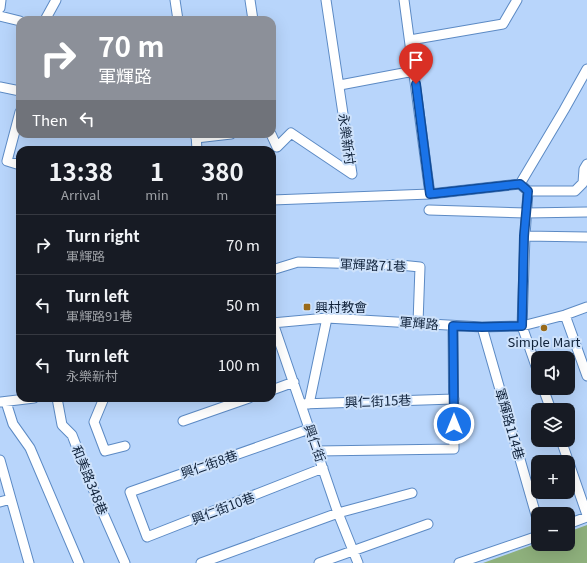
<!DOCTYPE html>
<html lang="en">
<head>
<meta charset="utf-8">
<style>
	:root { --surface:#171b24; --page:#242831; --text:#f1f3f6; --muted:#9ea1a6; --line:#363941 }
	body { margin:0; font-family:Georgia,"Noto Sans TC",serif; background:var(--page); color:var(--text); height:100vh; display:flex; flex-direction:column; font-size:15px; white-space:nowrap }
	* { box-sizing:border-box; margin:0 }
	p { font-size:13px; color:var(--muted) }
	.icon { flex:none; width:22px; height:22px; fill:none; stroke:currentColor; stroke-width:2; stroke-linecap:round; stroke-linejoin:round }
	.map { position:relative; flex:1; overflow:hidden }
	.drawer { position:absolute; left:16px; top:146px; width:260px; height:256px; display:flex; flex-direction:column; background:var(--surface); border-radius:12px; box-shadow:0 4px 16px #0002 }
	.drawer>* { flex:none }
	.top-card { position:absolute; left:16px; top:16px; width:260px; height:122px; border-radius:12px; box-shadow:0 4px 16px #0002; background:#8c9099; color:#fff; overflow:hidden }
	.tools { position:absolute; left:531px; top:351px; display:grid; gap:8px }
	.tools a { display:grid; place-items:center; width:44px; height:44px; border-radius:8px; background:var(--surface); box-shadow:0 4px 16px #0002; font-size:20px }
	.pin { position:absolute; display:grid; place-items:center; width:34px; height:34px; color:#fff; margin:-41px -17px; border-radius:50% 50% 50% 0; rotate:-45deg; box-shadow:0 0 4px #0007 }
	.pin .icon { rotate:45deg }
	.me { position:absolute; width:44px; margin:-22px; rotate:0deg; stroke-linejoin:round; filter:drop-shadow(0 0 3px #0008) }
	.turn { display:flex; align-items:center; gap:14px; height:84px; padding:0 16px; font-size:18px }
	.turn .icon { width:52px; height:52px; stroke-width:2.5 }
	.turn b { display:block; font-size:28px; line-height:34px }
	.then { display:flex; align-items:center; height:38px; padding:0 16px; background:#0003; gap:8px; font-size:15px }
	.eta { display:flex; justify-content:space-evenly; align-items:center; height:68px; text-align:center }
	.eta b { font-size:24px; font-weight:700; line-height:28px }
	ul { padding:0; list-style:none }
	li { display:flex; align-items:center; gap:12px; height:60px; padding:0 16px; border-top:1px solid var(--line) }
	li div { flex:1 }
	li b { display:block; font-size:15px }
	li em { font-style:normal }
	.map>svg:first-child { display:block }
</style>
</head>
<body>
<div class="map">
<svg width="587" height="563" viewBox="0 0 587 563">
	<rect width="100%" height="100%" fill="#b8d5fb"/>
	<path fill="#8eb07c" d="M587 525V563H483L538 543 568 544V532Z"/>
	<g fill="none" stroke-linecap="round" stroke-linejoin="round">
		<defs>
			<path id="minor" d="M175 0 178 20
				M250 0 253 20
				M404 0 430 194
				M0 8 1 0
				M0 16 20 21
				M45 20 56 0
				M410 40 503 24 517 0
				M340 85 414 71
				M0 87 20 91
				M20 112 7 161 20 165
				M196 134 197 150
				M271 134 277 147 291 133 352 174 326 0
				M196 138 231 134
				M520 184 564 110 587 69
				M528 191 525 236 522 326 538 372
				M272 200 430 194 520 184 528 191H575L583 183 584 169 587 164
				M429 210 526 213 587 212
				M525 236 587 237
				M272 270 298 262 400 265 420 267 418 323
				M565 315 587 376
				M272 323 327 318 482 327 522 326 565 315 587 307
				M273 323 338 513 358 563
				M482 327 538 522
				M543 388 551 410
				M272 390 294 382
				M57 398 62 425 72 435 99 504 125 563
				M104 398 94 422 105 451 125 446
				M1 402 34 398
				M6 402 13 424 30 448 79 563
				M301 404 454 399
				M309 404 327 318
				M183 421 249 398
				M309 429 130 492 147 537 323 468
				M561 440 587 515
				M317 451 454 449 453 326
				M0 460 29 563
				M0 502 11 499
				M568 524 587 517
				M201 563 338 513 412 493
				M319 563 428 524
				M459 563 538 536"/>
		</defs>
		<use href="#minor" stroke="#5c8ac4" stroke-width="11"/>
		<use href="#minor" stroke="#fff" stroke-width="9"/>
	</g>
	<g fill="none" stroke-linecap="round" stroke-linejoin="round">
		<defs>
			<path id="route" d="M416 84 430 194 520 184 528 191 524 236 522 326 482 327 453 326 454 424"/>
		</defs>
		<use href="#route" stroke="#114b97" stroke-width="10"/>
		<use href="#route" stroke="#1a73e8" stroke-width="7"/>
	</g>
	<g fill="#996a1a" stroke="#cee2fb" stroke-width="1.5">
		<rect x="303" y="303" width="8" height="8" rx="2"/>
		<circle cx="544" cy="328" r="4"/>
	</g>
	<g text-anchor="middle" stroke-width="4" stroke-linejoin="round" paint-order="stroke">
		<g font-size="13" fill="#10223a" stroke="#cee2fb">
			<text transform="translate(347 139) rotate(82)" y="5">永樂新村</text>
			<text transform="translate(373 265) rotate(2)" y="5">軍輝路71巷</text>
			<text transform="translate(419 323) rotate(4)" y="5">軍輝路</text>
			<text transform="translate(378 401) rotate(-2)" y="5">興仁街15巷</text>
			<text transform="translate(510 424) rotate(74)" y="5">軍輝路114巷</text>
			<text transform="translate(315 443) rotate(71)" y="5">興仁街</text>
			<text transform="translate(209 464) rotate(-19)" y="5">興仁街8巷</text>
			<text transform="translate(90 480) rotate(68)" y="5">和美路348巷</text>
			<text transform="translate(223 508) rotate(-21)" y="5">興仁街10巷</text>
		</g>
		<g font-size="13" fill="#10223a" stroke="#cee2fb" text-anchor="start">
			<text x="315" y="312">興村教會</text>
			<text x="544" y="347" text-anchor="middle">Simple Mart</text>
		</g>
	</g>
</svg>
<div class="tools">
<a><svg class="icon" aria-label="sound" viewBox="0 0 24 24"><path d="M4 9h4l5-4v14l-5-4H4zM17 9q2 3 0 6"/></svg></a>
<a><svg class="icon" aria-label="layers" viewBox="0 0 24 24"><path d="M12 4l9 5-9 5-9-5zM3 14l9 5 9-5"/></svg></a>
<a>+</a>
<a>−</a>
</div>
<div class="pin" style="left:416px;top:84px;background:#d93025"><svg class="icon" aria-label="arrive" viewBox="0 0 24 24"><path d="M6 21V4h12l-3 4 3 4H6"/></svg></div>
<svg class="me" style="left:454px;top:424px" viewBox="-20 -20 40 40"><circle r="17" fill="#1a73e8" stroke="#fff" stroke-width="3"/><path d="M0-11L8 9 0 5-8 9z" fill="#fff"/></svg>
<div class="top-card">
<div class="turn"><svg class="icon" aria-label="right" viewBox="0 0 24 24"><path d="M7 20v-9h11M14 6l5 5-5 5"/></svg><div><b>70 m</b>軍輝路</div></div>
<div class="then">Then<svg class="icon" aria-label="left" viewBox="0 0 24 24"><path d="M17 20v-9H6M10 6l-5 5 5 5"/></svg></div>
</div>
<section class="drawer">
<div class="eta">
<div><b>13:38</b><p>Arrival</p></div>
<div><b>1</b><p>min</p></div>
<div><b>380</b><p>m</p></div>
</div>
<ul>
<li><svg class="icon" aria-label="right" viewBox="0 0 24 24"><path d="M7 20v-9h11M14 6l5 5-5 5"/></svg><div><b>Turn right</b><p>軍輝路</p></div><em>70 m</em></li>
<li><svg class="icon" aria-label="left" viewBox="0 0 24 24"><path d="M17 20v-9H6M10 6l-5 5 5 5"/></svg><div><b>Turn left</b><p>軍輝路91巷</p></div><em>50 m</em></li>
<li><svg class="icon" aria-label="left" viewBox="0 0 24 24"><path d="M17 20v-9H6M10 6l-5 5 5 5"/></svg><div><b>Turn left</b><p>永樂新村</p></div><em>100 m</em></li>
</ul>
</section>
</div>
</body>
</html>
